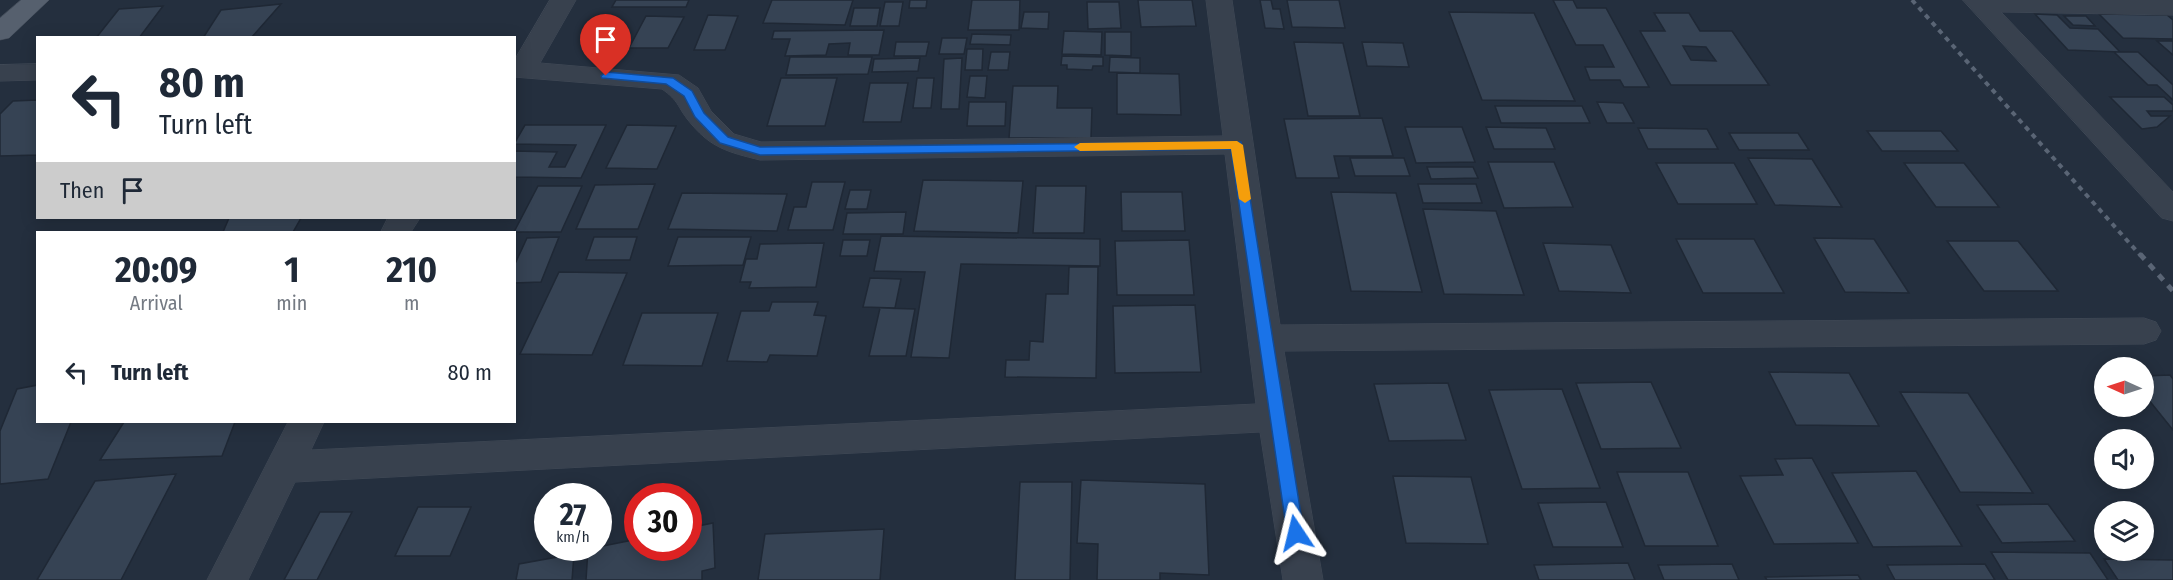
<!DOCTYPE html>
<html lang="en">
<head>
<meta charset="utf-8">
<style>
	:root { --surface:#fff; --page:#f2f2f3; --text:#1f2937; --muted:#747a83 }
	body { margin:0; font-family:"Fira Sans Condensed",sans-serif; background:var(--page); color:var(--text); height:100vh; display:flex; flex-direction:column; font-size:22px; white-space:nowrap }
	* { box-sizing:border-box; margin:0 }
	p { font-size:20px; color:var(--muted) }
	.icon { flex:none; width:33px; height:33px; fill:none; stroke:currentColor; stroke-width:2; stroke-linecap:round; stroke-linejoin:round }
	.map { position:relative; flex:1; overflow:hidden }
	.drawer { position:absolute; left:36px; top:231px; width:480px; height:192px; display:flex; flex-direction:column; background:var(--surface); border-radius:0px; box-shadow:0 3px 15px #0003 }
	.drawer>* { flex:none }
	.top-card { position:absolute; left:36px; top:36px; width:480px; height:183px; border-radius:0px; box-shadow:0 3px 15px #0003; background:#fff; color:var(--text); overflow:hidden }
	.needle { width:39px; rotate:273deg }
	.tools { position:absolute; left:2094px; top:357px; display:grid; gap:12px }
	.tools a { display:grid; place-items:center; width:60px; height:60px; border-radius:50%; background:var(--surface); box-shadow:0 3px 15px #0003; font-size:30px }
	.speed { position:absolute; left:534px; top:483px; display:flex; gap:12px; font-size:30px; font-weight:700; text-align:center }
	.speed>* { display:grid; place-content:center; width:78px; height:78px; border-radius:50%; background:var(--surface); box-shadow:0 3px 15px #0003; line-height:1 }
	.speed small { font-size:15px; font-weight:400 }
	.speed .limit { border:9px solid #d22; background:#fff; color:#111 }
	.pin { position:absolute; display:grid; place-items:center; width:51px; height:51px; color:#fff; margin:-62px -26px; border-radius:50% 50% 50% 0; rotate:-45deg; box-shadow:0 0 6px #0007 }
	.pin .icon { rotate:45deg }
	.me { position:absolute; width:66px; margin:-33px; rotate:350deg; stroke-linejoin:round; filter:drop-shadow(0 0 4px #0008) }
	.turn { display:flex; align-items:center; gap:21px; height:126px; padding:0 24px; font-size:27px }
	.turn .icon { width:78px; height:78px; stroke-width:2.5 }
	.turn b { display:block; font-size:42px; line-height:51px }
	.then { display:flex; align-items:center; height:57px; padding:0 24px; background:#0003; gap:12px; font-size:22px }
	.eta { display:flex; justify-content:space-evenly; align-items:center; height:102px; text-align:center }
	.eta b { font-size:36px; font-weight:700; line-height:42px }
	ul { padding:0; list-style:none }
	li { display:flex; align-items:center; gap:18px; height:78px; padding:0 24px }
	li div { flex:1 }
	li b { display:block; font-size:22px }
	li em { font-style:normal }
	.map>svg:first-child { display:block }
</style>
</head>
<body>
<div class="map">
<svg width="2173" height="580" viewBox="0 0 2173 580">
	<rect width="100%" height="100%" fill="#242f3e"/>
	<path fill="#364354" stroke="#1f2835" stroke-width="1.5" fill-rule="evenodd" d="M616 0H689L686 7H612Z
		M772 0H853L845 25 763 23Z
		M910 0H927L926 8H909Z
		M972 0H1020L1019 30H968Z
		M1138 0H1192L1196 26 1141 27Z
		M1260 0H1271L1273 9H1280L1284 29 1265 28Z
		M1287 0H1339L1345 28 1292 27Z
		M1553 0H1573L1577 8H1606L1649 87H1624L1620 80H1590L1585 67H1614L1603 45H1576Z
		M885 2H903L899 26H880Z
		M1087 2H1119L1121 28 1088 29Z
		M281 4 251 38H203L221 10Z
		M163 6 139 38H96L119 9Z
		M854 8H880L877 26H850Z
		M1024 12H1049L1048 29 1021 28Z
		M1449 12 1534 13 1575 101 1482 100Z
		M1654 13H1689L1700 31H1732L1769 85H1671L1640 31H1665ZM1683 46 1706 47 1716 61 1691 60Z
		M2035 14 2057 15 2070 28 2098 29 2120 52 2068 50Z
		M2099 14 2167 15 2173 20V39L2123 38Z
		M708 15 738 16 725 50H694Z
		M646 16 684 17 668 48H629Z
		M2064 16H2086L2095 26 2073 25Z
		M884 30 879 55H848L850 43 829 44 826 55 785 56 790 39H772L774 31Z
		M1064 31 1102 32 1101 55 1062 54Z
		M1105 32H1131V56L1105 55Z
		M972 34 1011 35 1010 45 970 44Z
		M942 38H967L964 54H939Z
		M2157 41H2173V55Z
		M896 42H929L926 56H894Z
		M1294 42 1343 43 1360 116H1308Z
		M1362 42 1403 43 1409 67 1367 66Z
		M967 49H983L982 70H965Z
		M991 52H1010L1008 70H988Z
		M2114 52H2138L2173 85V100L2157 85H2148Z
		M1062 56 1103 57V66H1093L1092 70 1067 69V65H1061Z
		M790 57H872L868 74 786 75Z
		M1110 57 1140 58V73L1109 72Z
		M920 58 918 71 872 72 874 59Z
		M962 58 959 109H941L944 59Z
		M1117 73 1179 74 1181 115 1117 114Z
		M970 76H987L985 98 967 97Z
		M781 78H837L825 126H767Z
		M917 78H934L931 108H913Z
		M870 83H908L901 122H863Z
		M1013 86H1058L1057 108H1092L1091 138H1009Z
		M2110 97H2164L2173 105V111H2147L2151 116H2170L2157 127 2142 129Z
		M38 100V155L0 156V114L13 101Z
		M969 102H1006L1005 126H967Z
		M1597 102 1623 103 1634 123H1607Z
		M1495 106H1582L1590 123H1501Z
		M1382 118 1393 156H1334L1339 178H1296L1284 119Z
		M525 125H606L581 178 514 177V151L557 152 549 167H565L576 145 514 144Z
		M627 125 676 126 657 169 606 168Z
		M1405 127H1462L1475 162 1416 163Z
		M1486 127 1546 128 1555 149H1494Z
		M1638 128 1707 129 1718 149H1648Z
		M1867 131H1941L1958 151H1882Z
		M1729 133H1798L1809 150H1739Z
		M1350 158H1404L1410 176H1355Z
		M1748 158 1812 159 1842 207 1775 205Z
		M1488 162H1554L1573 207 1504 208Z
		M1656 163H1734L1757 204H1678Z
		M1904 163H1964L1999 207H1936Z
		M1427 167H1473L1478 178 1431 179Z
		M923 180 1023 181 1018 233 914 231Z
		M812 182H845L833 230H788L794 207H806Z
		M655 184 638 229H576L595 185Z
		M1418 184H1476L1482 203H1423Z
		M538 186H582L561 232H514Z
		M1036 186H1086L1084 233H1033Z
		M850 190H871L867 209H845Z
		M1121 192H1182L1185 231H1122Z
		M1331 192 1396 193 1422 292 1351 291Z
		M682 193 787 194 777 231 668 229Z
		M1423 209 1496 211 1524 295 1444 294Z
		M906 212 903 234H843L847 213Z
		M229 218H301L293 232H223Z
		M881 236 1100 239V266L961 264 949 358 911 357 925 272 874 271Z
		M559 237 541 282 514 283V266L527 238Z
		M594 237H637L630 260H586Z
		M678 237H751L743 265 668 266Z
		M1814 238 1874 239 1909 293 1845 292Z
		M1676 239H1754L1784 293H1703Z
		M843 240H870L867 256H840Z
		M1189 240 1194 295H1117L1115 241Z
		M1947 241H2018L2058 291H1984Z
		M824 243 816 287 749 288 751 282H740L746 259H757L760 244Z
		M1543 243 1611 245 1631 293 1559 291Z
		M1069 267H1098L1096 378 1005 377 1006 360H1029L1030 341 1043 342 1046 294H1068Z
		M559 272 627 273 592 355 520 354Z
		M870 278 901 279 895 308 863 307Z
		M772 302H818L814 315 826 316 817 356 770 355 767 362 727 361 741 311H769Z
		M1195 305 1201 372 1115 373 1113 306Z
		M880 308 915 309 906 356H869Z
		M642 313H718L702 366 623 365Z
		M1769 372 1849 373 1879 426 1796 425Z
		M2170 375 2173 379V430L2144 394V376Z
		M1651 382 1681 448 1601 449 1576 383Z
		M1448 383 1466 440 1389 441 1374 384Z
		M38 385V422H71L48 479 0 484V431L17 389Z
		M1562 389 1600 488 1522 489 1489 390Z
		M1900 392 1968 393 2033 493 1960 492Z
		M124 422H235L222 456 100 460Z
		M1812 458 1858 543 1774 544 1740 476 1783 475 1775 459Z
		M1916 471 1962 546 1873 547 1832 473Z
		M1617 472H1688L1718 546H1645Z
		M176 474 121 580H37L95 481Z
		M1393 476 1471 477 1488 544 1406 543Z
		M1081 480 1205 484 1209 575 1160 573V580H1097L1098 544 1077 543Z
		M1020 482H1072L1070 580H1015Z
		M1606 502 1623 547H1553L1538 503Z
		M2048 504 2075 541 2002 543 1977 505Z
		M418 507H471L450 556H395Z
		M320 512H352L317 580H284Z
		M713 523 715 568 702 571V580H586L588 549 638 539V548H688V528Z
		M884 529 880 580H758L765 534Z
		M1991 552 2090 553 2108 580H2008Z
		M574 554 572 580H516L519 564Z
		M2104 559 2173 560V580H2118Z
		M1628 563 1635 580H1539L1534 565Z
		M1732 564 1739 580H1664L1658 565Z
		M1985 564 1995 580H1895L1887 565Z
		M1858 575 1861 580H1767L1765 577Z"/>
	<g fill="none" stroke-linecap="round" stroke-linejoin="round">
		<defs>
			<path id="minor" d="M550 0H576L540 63 679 75 698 88 711 111 734 134 761 142 1223 136 1206 0H1232L1280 325 2144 318 2156 322 2161 331 2156 340 2144 344 1284 351 1323 580H1283L1260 432 295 482 248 580H207L288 422H324L311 450 1256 404 1225 154 760 160C728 152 710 148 688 120 677 106 679 101 662 89L514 77V61Z
				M1963 0H2173V15L2001 12 2173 192V221L2162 218Z
				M38 64V80L0 81V65Z
				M388 218H420L411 232H381Z"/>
			<path id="primary" d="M21 0H49L9 38 0 40V18Z"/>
		</defs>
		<use href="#minor" stroke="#414a57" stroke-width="1"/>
		<use href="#primary" stroke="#414a57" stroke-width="1"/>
		<use href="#minor" fill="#38414e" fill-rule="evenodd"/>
		<use href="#primary" fill="#56606e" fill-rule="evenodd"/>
		<path stroke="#5a6575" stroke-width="4" stroke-dasharray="5 5" stroke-linecap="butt" d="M1912 0 2141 256"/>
		<path stroke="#5a6575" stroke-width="5" stroke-dasharray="7 7" stroke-linecap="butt" d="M2140 254 2173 291"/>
	</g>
	<path fill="#1a73e8" stroke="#114b97" stroke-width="1.5" d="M606 72 673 78 692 91 704 113 728 137 760 147 1241 142 1304 533 1301 538H1290L1287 533 1231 149 760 155 720 143 695 117 684 96 666 84 602 78 601 76Z"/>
	<path fill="#f59e0b" d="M1237 141 1243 145 1251 199 1245 203 1239 199 1231 149 1080 151 1074 147 1080 143Z"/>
</svg>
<div class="tools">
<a><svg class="needle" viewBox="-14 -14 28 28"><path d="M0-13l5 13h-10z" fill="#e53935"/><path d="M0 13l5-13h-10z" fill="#747a83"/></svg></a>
<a><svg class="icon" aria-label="sound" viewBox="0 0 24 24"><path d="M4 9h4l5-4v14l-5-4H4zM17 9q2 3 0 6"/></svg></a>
<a><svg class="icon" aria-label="layers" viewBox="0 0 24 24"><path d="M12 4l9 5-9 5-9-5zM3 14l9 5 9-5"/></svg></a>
</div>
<div class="speed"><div>27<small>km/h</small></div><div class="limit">30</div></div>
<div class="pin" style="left:606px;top:76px;background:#d93025"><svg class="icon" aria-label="arrive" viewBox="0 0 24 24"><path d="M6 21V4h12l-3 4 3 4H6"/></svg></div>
<svg class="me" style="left:1296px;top:533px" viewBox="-20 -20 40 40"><path d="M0-17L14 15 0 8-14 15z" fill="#1a73e8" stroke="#fff" stroke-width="4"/></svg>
<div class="top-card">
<div class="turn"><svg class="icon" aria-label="left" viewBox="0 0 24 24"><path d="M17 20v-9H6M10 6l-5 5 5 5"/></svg><div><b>80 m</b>Turn left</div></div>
<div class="then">Then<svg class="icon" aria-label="arrive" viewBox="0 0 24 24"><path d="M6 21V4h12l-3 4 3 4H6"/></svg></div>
</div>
<section class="drawer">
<div class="eta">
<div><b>20:09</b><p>Arrival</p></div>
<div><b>1</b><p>min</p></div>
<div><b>210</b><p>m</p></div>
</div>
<ul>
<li><svg class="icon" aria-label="left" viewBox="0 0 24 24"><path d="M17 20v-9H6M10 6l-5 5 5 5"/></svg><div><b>Turn left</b></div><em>80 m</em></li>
</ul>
</section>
</div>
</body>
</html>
